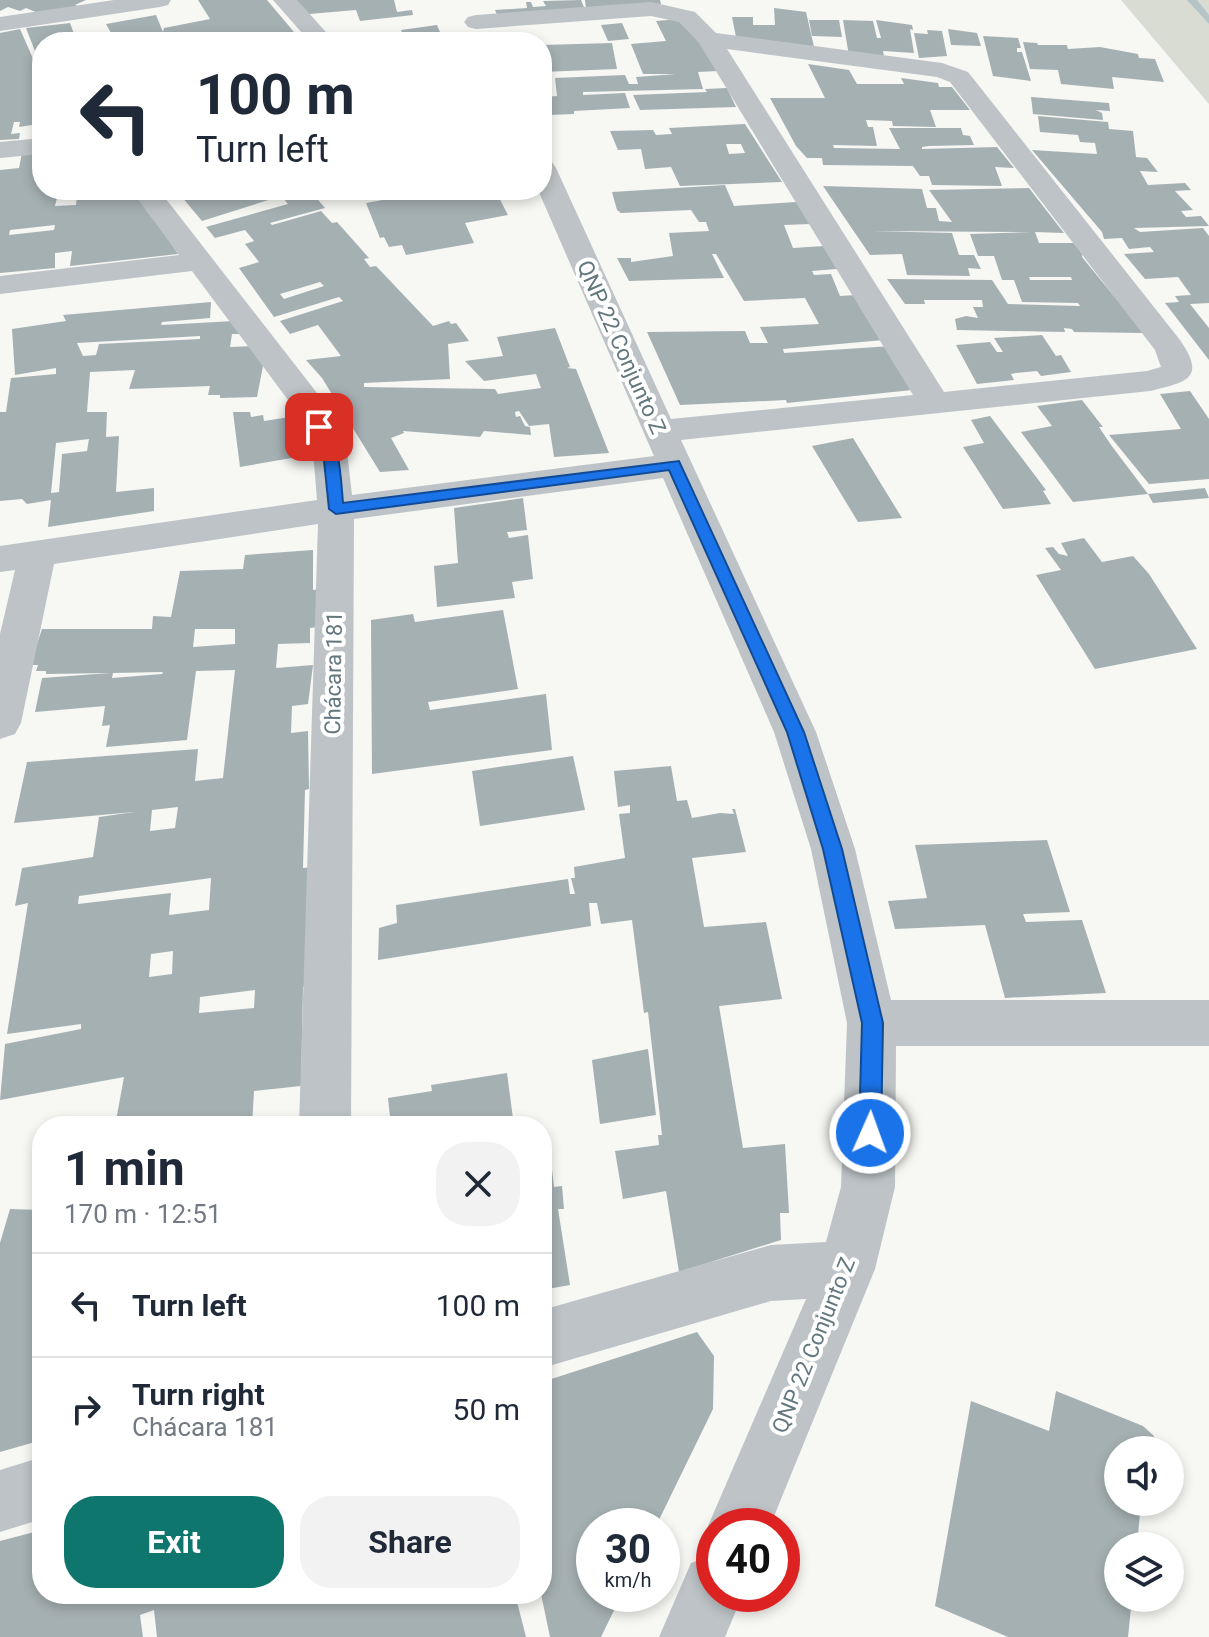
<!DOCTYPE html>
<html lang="en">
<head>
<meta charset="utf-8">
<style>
	:root { --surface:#fff; --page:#f2f2f3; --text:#1f2937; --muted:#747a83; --line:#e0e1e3; --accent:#0f766e }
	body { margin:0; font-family:Roboto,sans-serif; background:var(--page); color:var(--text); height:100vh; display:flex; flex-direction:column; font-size:30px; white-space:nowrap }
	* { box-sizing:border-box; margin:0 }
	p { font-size:26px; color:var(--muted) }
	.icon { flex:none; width:44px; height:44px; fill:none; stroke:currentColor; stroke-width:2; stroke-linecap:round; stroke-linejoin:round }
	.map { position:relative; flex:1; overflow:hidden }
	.drawer { position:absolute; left:32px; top:1116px; width:520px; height:488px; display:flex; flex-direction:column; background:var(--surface); border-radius:32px; box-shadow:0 4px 12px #0003 }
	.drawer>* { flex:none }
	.hud { position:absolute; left:32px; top:32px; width:520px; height:168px; border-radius:32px; box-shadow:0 4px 12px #0003; background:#fff; color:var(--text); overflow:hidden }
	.tools { position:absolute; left:1104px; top:1436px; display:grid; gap:16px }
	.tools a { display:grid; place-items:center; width:80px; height:80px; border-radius:50%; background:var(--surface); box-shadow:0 4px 12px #0003; font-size:40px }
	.speed { position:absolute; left:576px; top:1508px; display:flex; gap:16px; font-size:40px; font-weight:700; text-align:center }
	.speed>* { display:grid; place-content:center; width:104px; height:104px; border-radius:50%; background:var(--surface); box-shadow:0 4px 12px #0003; line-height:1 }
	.speed small { font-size:20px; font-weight:400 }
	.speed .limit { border:12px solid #d22; background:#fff; color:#111 }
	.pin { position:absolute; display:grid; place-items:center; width:68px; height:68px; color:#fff; margin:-34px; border-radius:16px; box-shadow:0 4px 12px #0006 }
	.me { position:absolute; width:88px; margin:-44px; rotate:2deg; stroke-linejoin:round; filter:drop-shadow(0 0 6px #0008) }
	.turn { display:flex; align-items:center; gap:28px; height:168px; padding:0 32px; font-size:36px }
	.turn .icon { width:104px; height:104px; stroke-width:2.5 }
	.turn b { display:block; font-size:56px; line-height:68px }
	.round { display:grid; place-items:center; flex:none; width:84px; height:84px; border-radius:32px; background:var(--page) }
	.overview { display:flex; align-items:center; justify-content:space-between; height:136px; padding:0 32px }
	h1 { font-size:48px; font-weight:700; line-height:60px }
	.primary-button { display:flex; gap:16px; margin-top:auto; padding:16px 32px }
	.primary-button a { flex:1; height:92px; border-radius:32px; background:var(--accent); color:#fff; font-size:32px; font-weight:700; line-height:92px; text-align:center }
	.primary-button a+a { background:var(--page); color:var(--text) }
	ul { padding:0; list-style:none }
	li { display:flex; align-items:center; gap:24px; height:104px; padding:0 32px; border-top:2px solid var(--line) }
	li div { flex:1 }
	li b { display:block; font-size:30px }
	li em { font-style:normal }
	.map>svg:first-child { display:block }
</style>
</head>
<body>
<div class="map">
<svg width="1209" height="1637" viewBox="0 0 1209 1637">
	<rect width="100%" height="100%" fill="#f7f7f4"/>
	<path fill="#d8dcd3" d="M1121 0H1209V104Z"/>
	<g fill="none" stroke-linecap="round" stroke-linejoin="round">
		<path fill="#b5c5c7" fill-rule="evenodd" d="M1187 0H1197L1209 15V24Z"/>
	</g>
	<path fill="#a5b0b3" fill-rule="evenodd" d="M0 0H86L75 5 81 7 43 15 26 8 20 11 8 7 0 11Z
		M198 0H267L294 32 248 42H116L106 24 156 15 163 32 164 28 210 19Z
		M294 0H394L397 12 412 10 413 15 360 21 356 10 309 14Z
		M581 0 586 12 499 19 495 10 527 8 526 2H531L533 7 546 6 543 1Z
		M585 0H660L661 4 586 8Z
		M774 8 806 12 815 51 736 37 732 17H753V25H775Z
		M692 18 718 71 698 72 703 89 583 92V95L625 93 630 108 574 111V114L548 115 545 97 557 96 555 78 625 75 629 84H638L636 77 676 74H643L631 44 666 41 656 21Z
		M809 20H839L842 37 812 36Z
		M843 20 873 21 877 38H881L876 20 912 25 913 30 910 29 914 53 883 51 885 61 849 56Z
		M70 23 77 42H42V120H33L32 125 19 127 20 122H14L11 134 20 133 19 139 0 140V33L20 29 38 70 34 60 38 59 26 28Z
		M622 23 629 39 608 41 601 25Z
		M437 25 443 39 433 42H406L401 30Z
		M948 29 977 33 981 46 951 45Z
		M927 30 942 31 947 56 919 58 914 33 928 34Z
		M983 36 1018 38 1021 48H1017V52H1022L1031 81 993 76Z
		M1023 42 1037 43 1038 45H1067L1068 49 1100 47 1138 54 1139 58 1155 59 1164 82 1112 77 1114 89 1061 84 1058 70 1030 69Z
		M612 43 617 69 542 72V45Z
		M808 64 849 70 857 84H904L901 78 938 83 939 87H952L970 110H930L936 127 893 126 892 121 866 120 868 127H873L877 146 833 145 834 148 900 149 889 128H961L963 135 970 136 974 145 929 146 922 147V149L997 147 1014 168 995 167 1002 186 932 185 929 176H920L913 166 823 165 822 158H807L796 146 770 98H825Z
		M727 88 736 107 640 110 633 95 707 92 705 89Z
		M1031 97 1109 103 1110 111 1096 110 1102 113 1103 120 1033 114Z
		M1038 116 1108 122 1109 129 1133 131 1136 157 1147 158 1158 172 1140 171 1148 185 1185 183 1191 190 1175 191 1193 210 1181 211 1186 217 1201 216 1209 226 1134 228 1140 232 1203 228 1209 236V303L1190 304 1209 328V360L1165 303 1179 302 1175 296 1191 295 1178 277 1145 279 1124 254 1154 252 1150 247 1129 249 1122 238 1104 239 1102 232 1032 150 1097 154 1095 143 1080 142 1078 135 1040 132Z
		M745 124 782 182 680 186 671 167 645 169 641 149 618 150 610 131 653 130 656 135 672 134 669 128ZM726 144H741L745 153 729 154Z
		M42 151V190H78V195L136 190 178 254 70 266 72 251 55 253V268L0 273V170L19 168 22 153ZM77 195 76 205 55 206 57 198ZM55 225 54 230 9 235 10 230Z
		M725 185 734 206 796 202 811 224 784 225 793 248 824 246 837 269 812 271 814 275 831 274 840 296 855 295 884 340 783 349 784 353 892 346 922 389 787 403 786 400 680 405 647 332 745 331 750 343H768L760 327 819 324 805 298 744 301 716 254H712L724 278 629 281 617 258H631V262L673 256 669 233 709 231 706 222H699L691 210 621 213 617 210 612 192Z
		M823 186 922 189 927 208H936L939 221 952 222 929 190 1029 188 1064 233 1035 232 1039 243H1075L1083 252 1082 257 1144 333 1074 332 1072 329 1064 328 1065 332 957 330 955 319 966 316 978 318 973 307H983L982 300H924L925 304H905L887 279 992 280 1008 304 1080 306 1078 303 1022 302 1014 280H1002L994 256H978L970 234 1031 232 871 231 952 233 959 255H974L981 269 968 268 970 276 907 275 902 254 870 255ZM1029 277H1071L1072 280H1030Z
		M176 190H310L325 208 270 223 272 225 321 211 332 223 337 222 369 258 364 259 370 267 376 266 433 326 449 321 451 324 456 323 469 341 448 344 450 379 364 383V387L495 389 498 394 541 388 536 374 484 381 465 361 503 356 497 337 555 328 570 367 567 368 576 369 609 453 554 457 549 424 529 426 519 411 515 412 516 417 520 416 525 426 530 427 531 435 484 431 480 437 403 431 404 433 391 438 409 470 380 472 322 378 306 360 341 356 318 325 290 334 280 321 343 301 339 297 274 317 239 268 259 262 245 244 254 241 245 230 215 238 206 227 288 204 281 196 202 221ZM320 282 324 286 284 299 280 294Z
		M343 190H405V192L346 199Z
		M437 190H467L470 198 497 194 508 215 465 223 474 243 406 255 402 245 389 247 384 237 380 238 366 203Z
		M211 302 210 318 162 322 161 325 235 321 245 334H232L230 347 255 346 263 366 257 397 220 398V395H208L210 386 129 389 135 370 90 372 87 412H107L106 437 119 436 116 492 154 488V511L48 527 51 500 27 504 22 499 0 501V412H6L11 378 56 374V368L15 375 12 329 66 321 63 315ZM200 336V339L99 344 96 355 83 356 77 343ZM89 439 87 451 62 454 59 492 51 493 56 443Z
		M1042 335 1056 356 1061 355 1071 372 1041 376 1037 371 1016 373 1011 374 1014 380 977 384 956 345 990 342 997 352H1003L994 338Z
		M1190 391 1209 419V479L1149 484 1109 435 1181 429 1160 394Z
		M1082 400 1103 427H1099L1111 445 1148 494 1073 502 1021 432 1052 426 1037 406Z
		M233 412H250L251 417 263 415 264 421 296 416 303 456 240 467Z
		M990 416 1046 490 1043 491 1051 504 1003 509 963 447 984 443 971 420Z
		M853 438 878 479 902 518 858 522 812 446Z
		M1205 488 1209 498 1153 503 1148 494Z
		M523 498 527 530 507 532 509 538 528 535 533 579 512 582 515 598 437 607 434 566 458 563 454 508Z
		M1084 538 1102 562 1133 556 1149 574 1197 649 1095 669 1036 575 1061 570 1045 548 1053 547 1059 554 1068 556 1061 543Z
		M313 550V590L319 589 318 627 310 628V643L278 644 276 668 313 665 308 704 292 706 291 733 308 731 309 789 305 790 303 868 315 867 311 986 303 987 301 1086 254 1091 252 1126H115L124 1077 0 1100 5 1044 81 1029V1024L7 1034 28 903 15 906 22 868 93 857 99 817 134 812 14 823 27 762 198 749 195 781 223 778 235 670 196 671 187 740 106 747 110 725 102 726 105 706 35 712 42 678 110 673 46 674V671H36L38 665H30L42 629H152L153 616 171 617 180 571 243 569 245 555ZM195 629H235V644L193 647ZM163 672 162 674 112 678 113 673ZM178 807 175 828 150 831 152 810ZM211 878 209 910 169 915 171 893 78 904 79 896ZM173 951 172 974 149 977 151 954ZM255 990 254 1008 199 1013 200 997Z
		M503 610 518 689 428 702 430 710 546 694 552 750 372 774 371 620 413 614 415 622Z
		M573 756 585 810 480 826 472 771Z
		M671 766 677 801 687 800 692 818 720 813 734 814 732 809H735L746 852 692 858 704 927 766 922 782 999 719 1006 743 1148 785 1144 789 1213H780L781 1240 679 1272 666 1191 623 1199 615 1151 659 1145 658 1135H662L648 1012 644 1013 632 920 601 924 597 903H589L591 926 378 960 379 928 397 923 396 905 568 879 570 894H575L571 878H575L574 867 625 858 619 814 630 813V805L618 807 614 771Z
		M1047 840 1070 912 1023 914 1026 922 1082 920 1106 993 1005 998 985 925 895 929 888 901 927 898 915 845Z
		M648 1049 656 1115 600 1124 592 1060Z
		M507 1073 514 1126H391L388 1098 432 1091 431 1085Z
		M548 1133 554 1187 562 1186 564 1209H558L570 1285 542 1290V1134Z
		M10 1209 42 1210V1440L0 1452V1243Z
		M697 1332 714 1356 713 1409 656 1526H594V1594H622L601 1637H550L541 1594 542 1382Z
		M1056 1391 1143 1426 1154 1436 1153 1450H1118V1502H1141L1137 1546H1118V1598H1132L1128 1637H1008L935 1606 971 1401 1049 1431Z
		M42 1530V1594H515L526 1637H157L154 1610 140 1615 143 1637H0V1541Z"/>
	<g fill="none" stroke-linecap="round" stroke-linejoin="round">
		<path fill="#bdc3c6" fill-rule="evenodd" d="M114 0H171L168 5 160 7 0 31V17Z
			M273 0H297L335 42H310Z
			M651 2 695 12 716 33 942 63 968 72 1180 340C1207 379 1186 382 1150 391L681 440 816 732 855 849 891 1000H1209V1046H896L895 1187 875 1269 770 1526H714V1541L708 1526 806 1299 771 1301 542 1368V1310L771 1245 826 1242 841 1187 847 1023 811 849 774 732 663 478 354 519 351 1126H299L318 524 54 564 21 723 15 734 0 739V634L15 570 0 572V546L317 500 313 451 291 404 192 271 0 294V276L179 255 131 190H159L324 402 347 451 352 495 654 456 538 190H542V160L552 162 556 168 671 419 913 395 699 43 679 22 651 16 476 29 468 27 464 22 468 17 476 15ZM727 49 937 77 950 82 1155 350 1161 367 1147 371 944 392Z
			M42 138V154L0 158V142Z
			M42 1457V1519L0 1532V1470Z
			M714 1554V1594H743L725 1637H659L691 1563Z"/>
	</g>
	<path fill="#1a73e8" stroke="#114b97" stroke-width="2" d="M319 422C340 432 341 481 343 503L679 461 804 732 842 849 883 1023 881 1133 877 1141 870 1144 862 1141 859 1133 862 1023 823 849 787 732 669 470 336 514 329 509 323 451 312 427Z"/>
	<g text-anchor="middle" stroke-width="8" stroke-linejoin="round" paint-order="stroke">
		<g font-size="22" fill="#63777e" stroke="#fff">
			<text transform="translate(622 347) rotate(66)" y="8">QNP 22 Conjunto Z</text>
			<text transform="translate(333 673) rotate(-89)" y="8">Chácara 181</text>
			<text transform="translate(813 1345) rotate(-68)" y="8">QNP 22 Conjunto Z</text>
		</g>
	</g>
</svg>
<div class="tools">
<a><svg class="icon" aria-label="sound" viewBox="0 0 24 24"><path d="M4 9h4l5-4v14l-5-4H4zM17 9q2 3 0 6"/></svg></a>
<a><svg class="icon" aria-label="layers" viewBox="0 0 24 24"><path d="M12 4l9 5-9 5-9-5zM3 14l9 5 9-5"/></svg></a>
</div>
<div class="speed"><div>30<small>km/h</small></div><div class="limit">40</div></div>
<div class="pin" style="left:319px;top:427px;background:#d93025"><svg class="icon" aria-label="arrive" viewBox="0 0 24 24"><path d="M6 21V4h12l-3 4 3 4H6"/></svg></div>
<svg class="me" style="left:870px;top:1133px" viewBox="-20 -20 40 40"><circle r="17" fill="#1a73e8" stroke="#fff" stroke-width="3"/><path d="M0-11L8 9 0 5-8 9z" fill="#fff"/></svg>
<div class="hud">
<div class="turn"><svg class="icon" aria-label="left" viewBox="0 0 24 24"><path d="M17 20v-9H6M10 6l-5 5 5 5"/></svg><div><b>100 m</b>Turn left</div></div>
</div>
<section class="drawer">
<div class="overview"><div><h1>1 min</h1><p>170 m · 12:51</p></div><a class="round"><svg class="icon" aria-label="close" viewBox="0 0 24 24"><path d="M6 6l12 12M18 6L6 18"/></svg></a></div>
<ul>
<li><svg class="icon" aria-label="left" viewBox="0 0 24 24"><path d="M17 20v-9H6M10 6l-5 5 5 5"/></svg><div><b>Turn left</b></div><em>100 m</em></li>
<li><svg class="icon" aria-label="right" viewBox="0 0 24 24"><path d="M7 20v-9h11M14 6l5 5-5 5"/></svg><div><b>Turn right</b><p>Chácara 181</p></div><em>50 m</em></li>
</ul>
<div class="primary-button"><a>Exit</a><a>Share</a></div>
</section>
</div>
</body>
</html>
